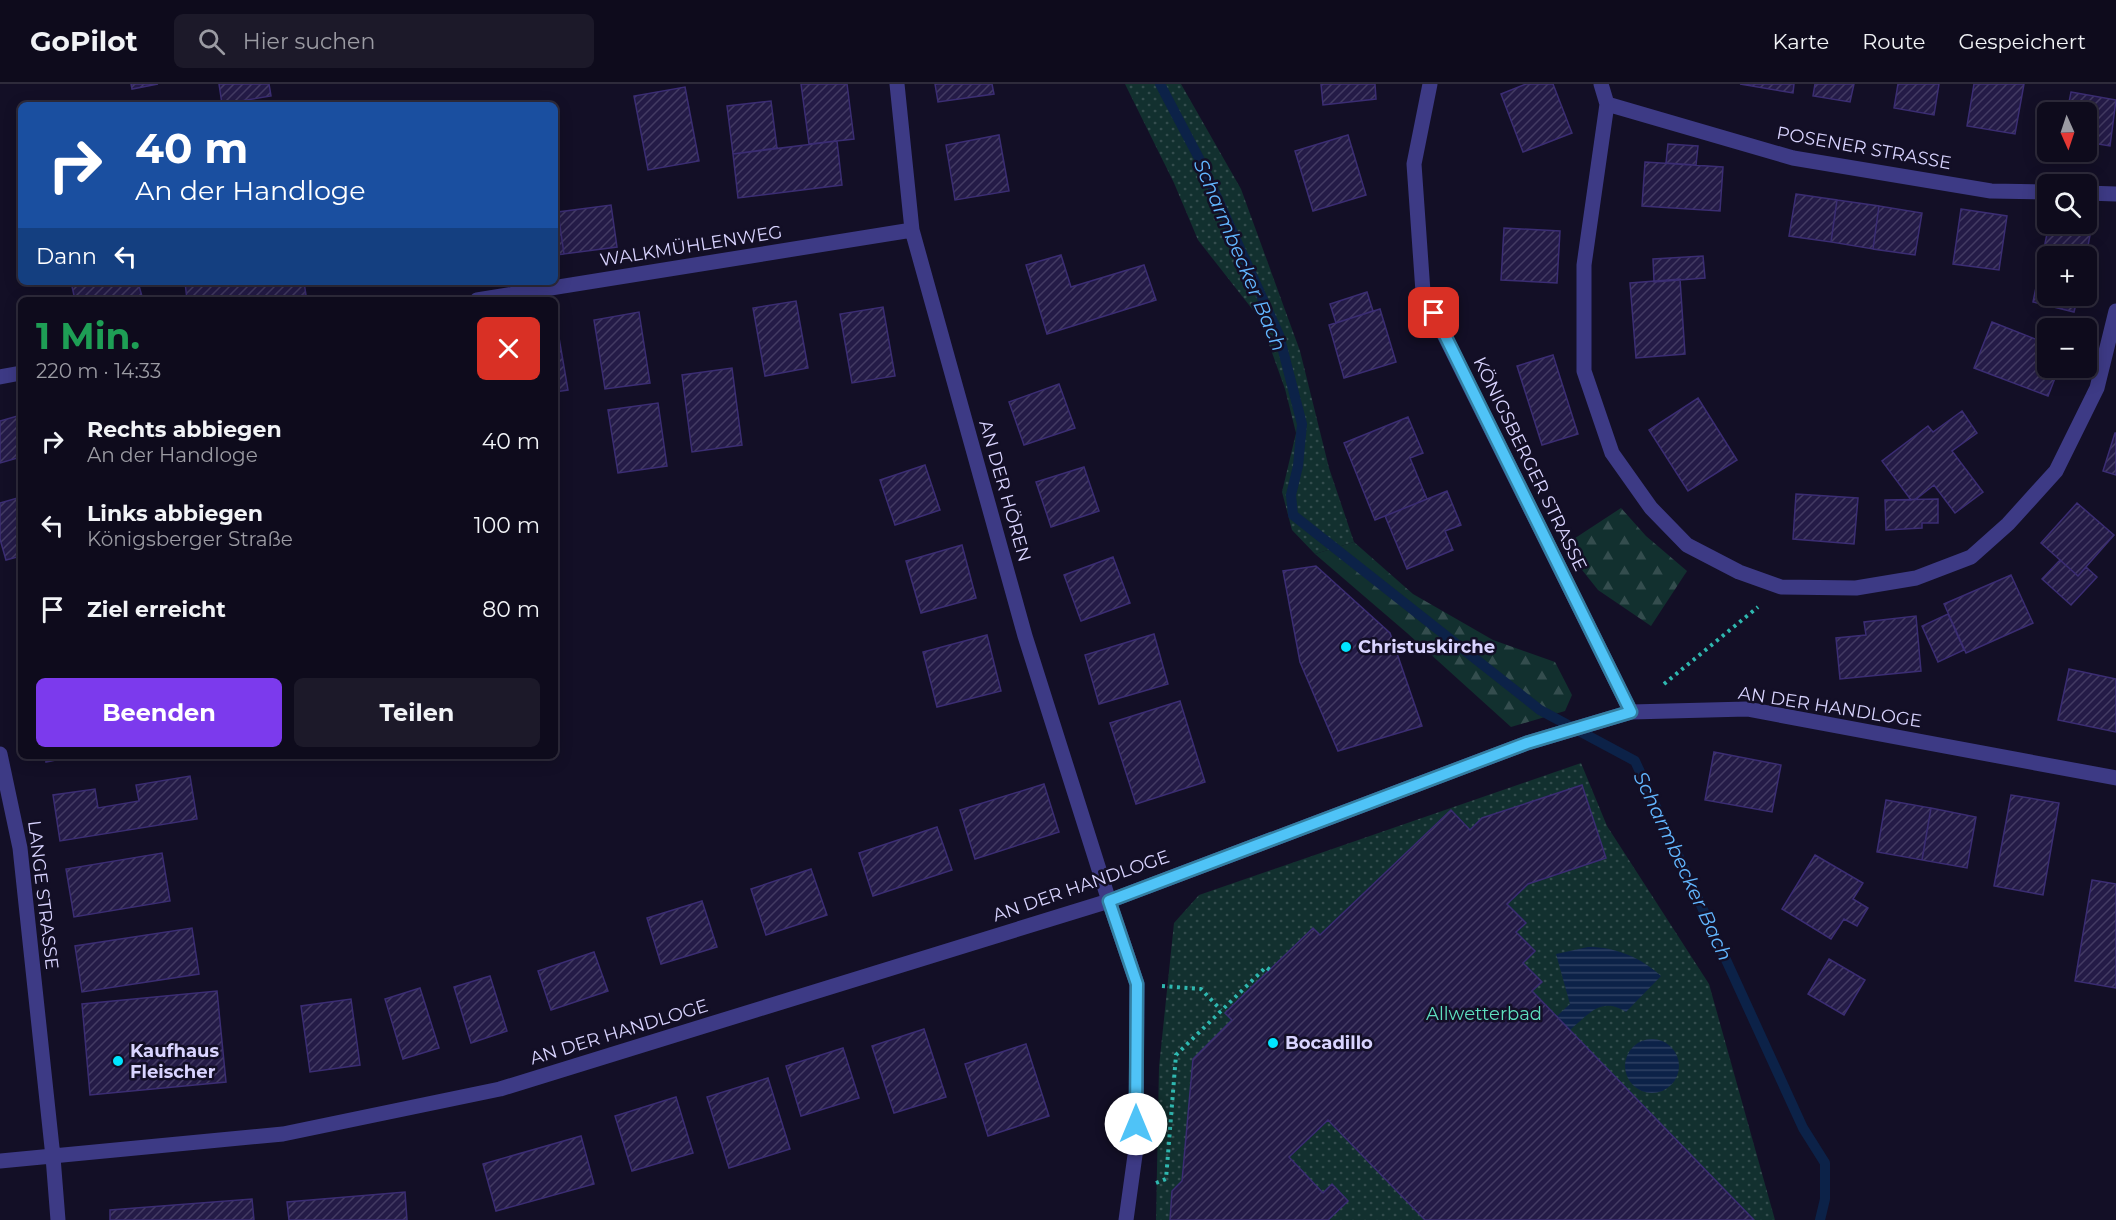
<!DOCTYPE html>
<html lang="de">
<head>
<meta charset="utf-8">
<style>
	:root { --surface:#0e0b1c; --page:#1c1929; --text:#f1f3f6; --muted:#9b9ba3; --line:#2e2b3b; --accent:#7c3aed }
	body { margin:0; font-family:Montserrat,sans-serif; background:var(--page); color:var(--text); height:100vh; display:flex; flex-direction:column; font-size:22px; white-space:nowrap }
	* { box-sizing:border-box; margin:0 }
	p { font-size:20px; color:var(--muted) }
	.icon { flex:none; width:33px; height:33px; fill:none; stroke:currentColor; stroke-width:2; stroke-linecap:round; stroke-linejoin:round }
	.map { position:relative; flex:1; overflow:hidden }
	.side { position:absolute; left:18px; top:213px; width:540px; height:462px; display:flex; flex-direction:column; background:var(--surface); border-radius:9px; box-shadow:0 3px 15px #0003,0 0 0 2px var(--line) }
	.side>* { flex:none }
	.top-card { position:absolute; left:18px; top:18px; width:540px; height:183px; border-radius:9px; box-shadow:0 3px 15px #0003,0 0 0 2px var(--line); background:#1a4fa0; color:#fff; overflow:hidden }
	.needle { width:39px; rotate:177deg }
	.fabs { position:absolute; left:2037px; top:18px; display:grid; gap:12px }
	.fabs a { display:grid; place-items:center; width:60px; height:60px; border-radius:9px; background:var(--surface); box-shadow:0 3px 15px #0003,0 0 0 2px var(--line); font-size:30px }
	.pin { position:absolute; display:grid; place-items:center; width:51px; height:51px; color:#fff; margin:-26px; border-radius:12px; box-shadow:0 3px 9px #0006 }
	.me { position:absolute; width:66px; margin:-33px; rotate:0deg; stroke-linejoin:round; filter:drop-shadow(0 0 4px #0008) }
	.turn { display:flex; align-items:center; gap:21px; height:126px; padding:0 18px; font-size:27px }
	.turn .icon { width:78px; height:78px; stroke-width:2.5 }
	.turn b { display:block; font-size:42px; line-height:51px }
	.then { display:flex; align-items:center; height:57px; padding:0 18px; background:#0003; gap:12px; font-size:22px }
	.round { display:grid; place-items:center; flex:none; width:63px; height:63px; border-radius:9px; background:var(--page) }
	.summary { display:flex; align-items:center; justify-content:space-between; height:102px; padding:0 18px }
	h1 { font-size:36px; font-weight:700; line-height:45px; color:#1e9e55 }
	.cta { display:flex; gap:12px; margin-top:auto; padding:12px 18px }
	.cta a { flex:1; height:69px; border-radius:9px; background:var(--accent); color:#fff; font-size:24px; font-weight:700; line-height:69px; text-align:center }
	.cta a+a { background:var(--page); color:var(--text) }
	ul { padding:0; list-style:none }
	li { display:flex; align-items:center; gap:18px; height:84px; padding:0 18px }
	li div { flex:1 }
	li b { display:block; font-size:22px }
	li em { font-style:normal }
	header { display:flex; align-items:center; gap:36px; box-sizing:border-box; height:84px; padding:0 30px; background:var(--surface); border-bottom:2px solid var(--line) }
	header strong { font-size:28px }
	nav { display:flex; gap:33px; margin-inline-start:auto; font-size:21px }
	.search { width:420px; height:54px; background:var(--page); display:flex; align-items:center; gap:15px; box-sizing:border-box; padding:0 21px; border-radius:9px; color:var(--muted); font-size:22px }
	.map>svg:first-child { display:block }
</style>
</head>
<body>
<header>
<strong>GoPilot</strong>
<div class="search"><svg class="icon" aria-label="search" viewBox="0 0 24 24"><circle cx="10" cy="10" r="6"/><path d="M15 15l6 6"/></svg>Hier suchen</div>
<nav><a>Karte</a><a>Route</a><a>Gespeichert</a></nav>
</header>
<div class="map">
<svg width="2116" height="1136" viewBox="0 0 2116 1136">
	<defs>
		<pattern id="grass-dots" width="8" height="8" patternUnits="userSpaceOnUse" patternTransform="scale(1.5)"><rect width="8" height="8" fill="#12302f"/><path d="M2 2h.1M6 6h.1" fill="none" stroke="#344d4e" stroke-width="1.8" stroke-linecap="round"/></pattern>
		<pattern id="forest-firs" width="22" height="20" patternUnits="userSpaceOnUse" patternTransform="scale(1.5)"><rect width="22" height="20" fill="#12302f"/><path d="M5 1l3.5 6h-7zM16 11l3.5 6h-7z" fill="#344d4e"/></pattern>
		<pattern id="water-rules" width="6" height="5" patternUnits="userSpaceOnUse" patternTransform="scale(1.5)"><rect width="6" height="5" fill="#0c2248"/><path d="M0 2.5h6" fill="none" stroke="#2f4163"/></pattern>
		<pattern id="building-hatch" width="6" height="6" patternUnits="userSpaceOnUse" patternTransform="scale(1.5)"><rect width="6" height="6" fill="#241b47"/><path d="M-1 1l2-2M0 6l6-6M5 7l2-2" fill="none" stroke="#433b63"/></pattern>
	</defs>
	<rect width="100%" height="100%" fill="#130f26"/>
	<path fill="url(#grass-dots)" d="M1125 0H1181L1241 105 1300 267 1329 384 1354 458 1315 470 1292 446 1282 408 1296 349 1285 305 1260 235 1198 156 1174 99Z
		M1581 679 1607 742 1709 900 1775 1136H1156L1159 983 1174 839 1199 811Z"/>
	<path fill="url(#forest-firs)" d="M1621 424 1646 452 1687 487 1651 542 1598 506 1563 462Z
		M1354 458 1413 510 1493 556 1555 578 1572 611 1565 627 1511 643 1407 549 1315 470Z"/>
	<path fill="url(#water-rules)" d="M1588 863C1616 863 1640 873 1661 892L1626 928C1601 912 1589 930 1570 946L1557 932 1570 920 1556 870Z
		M1625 982a27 27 0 1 1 54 0a27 27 0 1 1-54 0Z"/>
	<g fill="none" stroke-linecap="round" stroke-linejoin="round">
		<path stroke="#0c2248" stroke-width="10" d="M1160 0 1202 80 1279 251 1302 340 1298 382 1291 411 1293 431 1540 626 1635 677 1803 1044 1825 1079V1115L1820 1136"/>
	</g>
	<path fill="url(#building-hatch)" stroke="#3b2d73" stroke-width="1.5" d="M131 0H158L132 5Z
		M219 0H269L271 12 222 20Z
		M801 0H847L854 55 809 60Z
		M935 0H992L994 10 938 18Z
		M1321 0H1375L1376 15 1323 21Z
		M1526 0H1553L1572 49 1523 68 1501 10Z
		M1740 0H1794L1793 9Z
		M1815 0H1854L1850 18 1813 12Z
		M1898 0H1939L1934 31 1894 24Z
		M1974 0H2024L2015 50 1967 42Z
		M685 3 699 77 648 86 634 12Z
		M2071 8 2116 16 2110 62 2086 58V28H2067Z
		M771 17 777 64 733 70 727 22Z
		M2042 21 2068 25 2067 28H2048V59L2036 57Z
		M999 51 1009 107 955 116 946 61Z
		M1348 51 1366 111 1313 127 1295 67Z
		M837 57 842 101 738 114 733 70Z
		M1668 60 1698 62 1696 81 1666 79Z
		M1645 78 1723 83 1720 127 1642 122Z
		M1796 110 1837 116 1831 158 1789 152Z
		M1837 116 1879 122 1873 165 1831 158Z
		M611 121 617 163 564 170 558 128Z
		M1879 122 1922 129 1915 171 1873 165Z
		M1961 125 2007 132 1999 186 1953 180Z
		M555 128H558L564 170 555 171Z
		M2049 140 2092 141 2086 172H2048V212H2078L2074 228 2033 218Z
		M1504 144 1560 147 1557 199 1501 196Z
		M1061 171 1071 203 1144 181 1156 216 1047 250 1026 181Z
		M1703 172 1705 194 1654 198 1653 175Z
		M1680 195 1685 270 1636 274 1630 199Z
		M71 198H138L143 216H75Z
		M185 198H304L306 211 269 216H187Z
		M358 198H385L358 202Z
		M1367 208 1373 227 1336 239 1330 220Z
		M796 217 808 284 765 292 753 224Z
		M883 223 895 292 852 299 840 230Z
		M1380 225 1396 278 1344 294 1329 241Z
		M639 228 650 299 605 305 594 236Z
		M1992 238 2048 260V284H2059L2048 312 1974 284Z
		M555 242H557L568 306 555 308Z
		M1553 271 1578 350 1542 361 1517 282Z
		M732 284 742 361 692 368 682 291Z
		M1059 300 1075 344 1024 361 1009 318Z
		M1698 314 1737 376 1688 407 1649 346Z
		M658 319 667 382 618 389 608 326Z
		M1962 327 1977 349 1952 367 1983 408 1955 429 1934 401 1916 415 1911 416 1882 377 1928 342 1933 348Z
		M21 331V373L0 379V337Z
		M1408 333 1423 369 1410 374 1427 415 1375 436 1344 359Z
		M2115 349H2116V391L2103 387Z
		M925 381 940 426 895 441 880 396Z
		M1084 383 1099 427 1051 443 1036 398Z
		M1447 407 1461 441 1445 447 1453 466 1407 485 1385 432Z
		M1796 410 1858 414 1854 460 1793 455Z
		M21 413V472L6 476 0 455V419Z
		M1938 415V439H1922V444L1886 446 1885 416Z
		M2077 419 2114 451 2078 492 2041 459Z
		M962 461 976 514 921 529 906 477Z
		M1113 473 1130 519 1081 537 1064 491Z
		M2060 476 2078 492 2086 483 2097 493 2071 521 2042 495Z
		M1316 482 1390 549 1422 642 1338 667 1300 578 1283 487Z
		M2011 491 2033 539 1966 569 1944 520Z
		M1948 530 1964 566 1938 578 1922 542Z
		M1916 532 1921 587 1840 595 1836 554 1866 551 1864 538Z
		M21 549V568L17 550Z
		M1154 550 1168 600 1099 620 1085 571Z
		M987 551 1001 607 937 623 923 568Z
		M2069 585 2116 595V648L2058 636Z
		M1180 617 1205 698 1136 720 1110 639Z
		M1714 668 1781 681 1772 728 1705 716Z
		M45 672H75L46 678Z
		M190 692 197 735 60 757 53 711 95 705 98 724 139 717 136 701Z
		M1044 700 1059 748 975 775 960 726Z
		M1582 701 1606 774 1528 800 1507 820 1526 839 1516 848 1535 867 1523 879 1542 898 1532 907 1754 1136H1425L1328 1036 1289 1073 1323 1109 1332 1100 1348 1117 1328 1136H1170L1172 1107 1182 1097 1193 975 1232 936 1225 929 1313 844 1320 851 1451 726 1470 746 1482 734Z
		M2011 711 2059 719 2043 811 1994 802Z
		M1886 716 1931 724 1922 776 1877 768Z
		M1931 724 1976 733 1967 784 1922 776Z
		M937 743 952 786 873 812 859 769Z
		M162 769 170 817 74 833 66 785Z
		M1815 771 1863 799 1853 815 1868 824 1857 842 1844 835 1831 855 1782 825Z
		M811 785 827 831 766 851 751 805Z
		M2092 796 2116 800V904L2075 897Z
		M702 817 717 863 661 880 647 834Z
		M192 844 199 890 82 908 75 862Z
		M594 868 608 907 551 926 538 887Z
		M1829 875 1865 896 1844 931 1808 910Z
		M490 892 507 947 471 959 454 903Z
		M420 904 439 964 403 975 385 915Z
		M217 907 226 998 90 1011 82 920Z
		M351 915 360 981 310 988 301 922Z
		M924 945 946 1013 894 1029 872 962Z
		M1026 960 1049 1032 988 1052 965 980Z
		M843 964 859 1014 801 1032 786 982Z
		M768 994 790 1065 729 1084 707 1013Z
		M676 1013 693 1069 632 1087 615 1032Z
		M581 1052 594 1100 496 1127 483 1080Z
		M405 1108 407 1136H289L287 1118Z
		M252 1115 254 1136H110V1126Z"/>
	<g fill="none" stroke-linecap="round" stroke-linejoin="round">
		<path stroke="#2fb8b0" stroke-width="4" stroke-dasharray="3 4.5" stroke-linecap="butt" d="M1664 600 1758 523
			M1162 902 1201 905 1221 926
			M1156 1099 1166 1095 1176 971 1266 883 1270 886"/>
		<path stroke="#3d3a85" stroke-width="15" d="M897 0 912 146 1025 552 1109 817 1137 900 1136 1064 1126 1136
			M1430 0 1414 80 1423 208 1631 628
			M1601 0 1607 20 1584 181V287L1612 369 1651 424 1687 461 1739 488 1781 503 1856 504 1916 494 1971 473 2008 440 2056 387 2097 304 2116 227
			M1607 20 1793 74 1991 107 2048 108
			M2086 109 2116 110
			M477 216 912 146
			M0 293 21 289
			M0 670 20 764 53 1073 58 1136
			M0 1077 283 1050 500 1005 1109 817 1527 659 1631 628 1747 625 2116 694"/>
	</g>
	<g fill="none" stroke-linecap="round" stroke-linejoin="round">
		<defs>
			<path id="route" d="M1136 1040 1137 900 1109 817 1527 659 1631 628 1434 229"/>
		</defs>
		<use href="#route" stroke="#337fa1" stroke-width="15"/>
		<use href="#route" stroke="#4fc3f7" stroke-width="10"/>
	</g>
	<g fill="#00e5ff" stroke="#130f26" stroke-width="2">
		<circle cx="1346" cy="563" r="6"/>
		<circle cx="1273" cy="959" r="6"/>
		<circle cx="118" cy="977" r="6"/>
	</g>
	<g text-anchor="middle" stroke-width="5" stroke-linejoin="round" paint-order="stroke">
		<g font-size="18" fill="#d9d4ff" stroke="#130f26">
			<text transform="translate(1864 64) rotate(10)" y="6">POSENER STRASSE</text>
			<text transform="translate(691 162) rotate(-9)" y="6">WALKMÜHLENWEG</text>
			<text transform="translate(1530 380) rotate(64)" y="6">KÖNIGSBERGER STRASSE</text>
			<text transform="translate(1005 407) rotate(74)" y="6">AN DER HÖREN</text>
			<text transform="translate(1830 623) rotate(9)" y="6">AN DER HANDLOGE</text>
			<text transform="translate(1081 802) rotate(-19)" y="6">AN DER HANDLOGE</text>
			<text transform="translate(43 811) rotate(83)" y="6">LANGE STRASSE</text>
			<text transform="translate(619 948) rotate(-17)" y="6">AN DER HANDLOGE</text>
		</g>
		<g font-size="18" font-weight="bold" fill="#d9d4ff" stroke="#130f26" text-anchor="start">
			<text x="1358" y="569">Christuskirche</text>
			<text x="1285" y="965">Bocadillo</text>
			<text x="130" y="973">Kaufhaus<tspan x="130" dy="21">Fleischer</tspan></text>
		</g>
		<g font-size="18" fill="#5fe0c0" stroke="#130f26">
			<text x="1484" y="936">Allwetterbad</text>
		</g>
		<g font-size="20" font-style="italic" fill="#62b6ff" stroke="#130f26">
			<text transform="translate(1240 171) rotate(67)" y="7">Scharmbecker Bach</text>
			<text transform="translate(1683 782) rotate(65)" y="7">Scharmbecker Bach</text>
		</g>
	</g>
</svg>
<div class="fabs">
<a><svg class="needle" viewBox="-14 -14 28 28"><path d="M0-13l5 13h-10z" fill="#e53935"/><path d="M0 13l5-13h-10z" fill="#9b9ba3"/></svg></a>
<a><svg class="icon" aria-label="search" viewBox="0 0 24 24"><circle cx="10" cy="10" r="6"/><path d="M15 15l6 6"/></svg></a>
<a>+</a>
<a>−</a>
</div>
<div class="pin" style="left:1434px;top:229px;background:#d93025"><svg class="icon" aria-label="arrive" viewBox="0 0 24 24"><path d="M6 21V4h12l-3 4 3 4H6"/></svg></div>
<svg class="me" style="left:1136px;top:1040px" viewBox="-20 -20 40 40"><circle r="19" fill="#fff"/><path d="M0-13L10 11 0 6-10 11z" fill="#4fc3f7"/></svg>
<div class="top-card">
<div class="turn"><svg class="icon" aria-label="right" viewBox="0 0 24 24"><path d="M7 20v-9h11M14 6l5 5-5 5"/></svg><div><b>40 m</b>An der Handloge</div></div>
<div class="then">Dann<svg class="icon" aria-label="left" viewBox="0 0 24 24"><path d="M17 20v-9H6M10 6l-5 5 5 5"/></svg></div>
</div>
<section class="side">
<div class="summary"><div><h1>1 Min.</h1><p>220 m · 14:33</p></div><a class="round" style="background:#d93025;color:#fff"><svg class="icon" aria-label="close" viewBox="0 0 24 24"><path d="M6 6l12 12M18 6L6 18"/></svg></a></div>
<ul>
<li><svg class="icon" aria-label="right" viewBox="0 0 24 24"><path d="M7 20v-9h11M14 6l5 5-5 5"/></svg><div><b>Rechts abbiegen</b><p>An der Handloge</p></div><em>40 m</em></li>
<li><svg class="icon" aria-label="left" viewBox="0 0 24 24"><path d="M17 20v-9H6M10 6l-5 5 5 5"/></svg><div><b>Links abbiegen</b><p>Königsberger Straße</p></div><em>100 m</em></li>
<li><svg class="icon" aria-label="arrive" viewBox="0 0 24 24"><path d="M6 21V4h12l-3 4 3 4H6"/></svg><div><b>Ziel erreicht</b></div><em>80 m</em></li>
</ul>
<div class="cta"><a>Beenden</a><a>Teilen</a></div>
</section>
</div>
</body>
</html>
